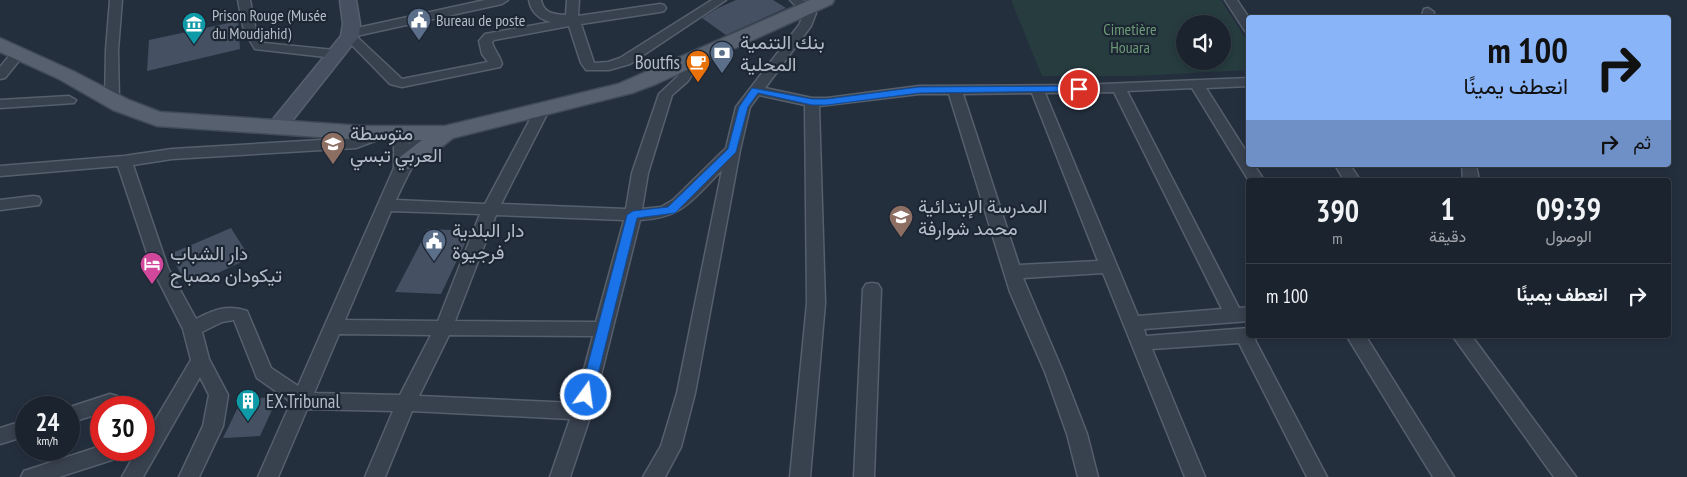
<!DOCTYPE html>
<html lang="ar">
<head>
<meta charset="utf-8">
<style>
	:root { --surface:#1b232e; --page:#242b36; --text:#f1f3f6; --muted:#a0a4aa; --line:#39404a }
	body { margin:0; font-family:"PT Sans Narrow",Vazirmatn,sans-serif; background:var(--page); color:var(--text); direction:rtl; height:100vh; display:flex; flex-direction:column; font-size:19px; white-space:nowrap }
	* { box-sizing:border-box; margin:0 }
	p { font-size:16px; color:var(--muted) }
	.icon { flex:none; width:28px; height:28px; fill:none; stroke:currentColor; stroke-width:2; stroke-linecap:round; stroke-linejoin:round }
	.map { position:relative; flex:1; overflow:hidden; direction:ltr }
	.sheet { position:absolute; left:1246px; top:178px; width:425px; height:160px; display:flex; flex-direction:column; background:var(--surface); border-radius:5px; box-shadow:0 2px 8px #0003,0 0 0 1px var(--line); direction:rtl }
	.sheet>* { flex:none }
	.banner { position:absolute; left:1246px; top:15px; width:425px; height:152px; border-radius:5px; box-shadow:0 2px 8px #0003,0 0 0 1px var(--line); direction:rtl; background:#8ab4f8; color:#111; overflow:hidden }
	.buttons { position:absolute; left:1176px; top:15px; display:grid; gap:10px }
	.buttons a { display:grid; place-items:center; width:55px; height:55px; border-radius:50%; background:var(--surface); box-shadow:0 2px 8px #0003,0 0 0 1px var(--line); font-size:25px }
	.speed { position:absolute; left:15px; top:396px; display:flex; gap:10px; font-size:25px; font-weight:700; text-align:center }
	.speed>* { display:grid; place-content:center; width:65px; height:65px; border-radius:50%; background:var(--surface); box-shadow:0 2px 8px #0003,0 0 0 1px var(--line); line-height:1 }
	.speed small { font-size:12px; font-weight:400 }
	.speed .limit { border:8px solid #d22; background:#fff; color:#111 }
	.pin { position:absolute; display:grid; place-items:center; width:42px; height:42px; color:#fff; margin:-21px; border:2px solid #fff; border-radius:50%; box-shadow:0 1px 5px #0007 }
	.me { position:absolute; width:55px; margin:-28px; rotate:14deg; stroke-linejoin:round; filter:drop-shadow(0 0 4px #0008) }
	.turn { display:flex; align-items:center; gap:18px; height:105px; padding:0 20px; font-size:22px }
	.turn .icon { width:65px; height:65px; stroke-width:2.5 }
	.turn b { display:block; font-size:35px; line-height:42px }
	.then { display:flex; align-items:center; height:48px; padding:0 20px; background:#0003; gap:10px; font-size:19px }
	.eta { display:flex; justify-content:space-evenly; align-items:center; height:85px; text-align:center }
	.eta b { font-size:30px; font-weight:600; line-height:35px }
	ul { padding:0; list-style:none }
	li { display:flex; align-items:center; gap:15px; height:65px; padding:0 20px; border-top:1px solid var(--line) }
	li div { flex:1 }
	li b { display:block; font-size:19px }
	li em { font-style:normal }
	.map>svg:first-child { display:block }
</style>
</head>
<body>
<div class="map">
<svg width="1687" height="477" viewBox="0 0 1687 477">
	<rect width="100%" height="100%" fill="#242f3e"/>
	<path fill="#263c3f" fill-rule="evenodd" d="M1011 0H1221L1249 44V70L1135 76H1042ZM1185 24H1222V61H1185Z"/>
	<path fill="#455162" d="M736 0H773L786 8 726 35 702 18 718 8Z
		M238 21 240 49 147 71 149 40Z
		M231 228 250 258 188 287 170 254Z
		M428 229 471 231 441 294 395 292Z
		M278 397 260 436 223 438 242 399Z"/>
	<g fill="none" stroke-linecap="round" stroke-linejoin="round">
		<defs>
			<path id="street" d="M110 0H122L118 50 119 101 112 105 105 101 106 50Z
				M238 0H250L256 31 264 43 334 50 341 54 334 58 255 49 244 31Z
				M485 0H508L502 4 356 36 402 79 488 62 482 54 479 41 485 34 551 22C539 19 531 12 529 0H541C544 14 554 14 566 15L567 0H579L578 16 660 4 664 5 666 8 664 11 660 12 581 24 594 63 608 62 620 58 712 0H726L630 64 609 70H586L581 63 569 26 494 40 492 42C494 50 500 56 502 64L500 67 402 87 390 84 345 38 348 30Z
				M790 0H803L816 13 811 26 765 88 812 98H827L919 86 1079 85 1249 78V86L1206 88 1249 156V165H1254L1264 180 1249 181 1192 88 1127 91 1239 308 1249 307V321L1144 329 1146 336 1249 328V335H1258L1255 340 1327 477H1307L1239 343 1152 349 1205 477H1185L1103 273 1023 278 1063 372 1087 434 1098 477H1078L1067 434 1045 372 1010 292 949 94H919L819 106 825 303 810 477H790L807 303 805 105 759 95 750 107 740 150 695 393 681 447 665 477H643L661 446 677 393 722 170C693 199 683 218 640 220L592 411 570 477H550L570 419 412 411 385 477H365L393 411 307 409 278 477H258L291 402 257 378 234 320 222 322 202 332 209 359 228 395 223 426 199 477H179L203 426 209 395 200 377 143 477H122L137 450H144V439L191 360 183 329 152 268 118 166 0 176V166L124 156 172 149 354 138 383 128 388 130 390 133 388 136 356 148 172 159 133 165 168 268 196 319C213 310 228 304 247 311L271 368 298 386 394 168V134L396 131H406L408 134 409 145 416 132H426L428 135C418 157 406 177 396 200L485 204 535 110 537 107H547L549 110 501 204 626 209 632 173 659 94 678 76 689 57H699L701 60 688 81 672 95 648 173 642 209 661 207 673 200 726 148 736 107 799 25 804 14ZM1114 92 1222 309 1138 316 1045 93ZM1032 93 1098 261 1019 265 963 94ZM391 211 480 214 438 321 345 320ZM496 215 624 220 596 322 455 321ZM339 334 431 335 400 395 314 393ZM449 335 593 336 575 403 419 396Z
				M1225 0H1237L1249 18V32L1245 31Z
				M1428 8 1434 12 1433 18H1421L1424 9Z
				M20 48 26 52 5 78 0 79V67L15 49Z
				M69 96 76 100 74 103 0 108V100Z
				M1335 165H1350L1360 180H1344Z
				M1462 165H1476L1479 180H1463Z
				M33 196 39 197 41 201 39 205 0 210V200Z
				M872 283 878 284 881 289 874 477H854L863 289 866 284Z
				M1346 335H1365L1454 477H1433Z
				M1452 335H1471L1576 477H1554Z
				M110 394 117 396 120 402 117 408H101V413L69 423V408H67Z
				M26 420V436L0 444V428Z
				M101 446V450H127L124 456 59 477H21L24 471Z"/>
			<path id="secondary" d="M340 0H356L360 24 359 36 284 131 277 133 270 131 267 127 270 123 341 36 343 24Z"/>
			<path id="primary" d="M810 0H834L832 4 656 84 632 93 453 138 416 167 408 169 400 167 397 162 400 157 422 140H363L157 126 113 110 59 79 0 52V38L73 71 129 100 160 112 363 126H445L618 84Z"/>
		</defs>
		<use href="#street" stroke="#565f6c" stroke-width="3"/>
		<use href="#secondary" stroke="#565f6c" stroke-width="3"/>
		<use href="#primary" stroke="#414a57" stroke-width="3"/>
		<use href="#street" fill="#38414e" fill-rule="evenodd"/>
		<use href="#secondary" fill="#465061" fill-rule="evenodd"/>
		<use href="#primary" fill="#56606e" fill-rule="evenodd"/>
	</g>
	<path fill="#1a73e8" stroke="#114b97" d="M1079 86 1083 87V91L919 93 827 105H812L758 93 748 107 736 152 675 213 637 218 593 395 591 399 586 400 582 399 580 395 627 215 633 211 668 207 728 149 739 107 752 88 812 99H827L919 87Z"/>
	<defs>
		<symbol id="civic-pin" viewBox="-11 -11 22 30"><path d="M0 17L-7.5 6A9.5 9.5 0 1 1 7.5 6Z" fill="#5c6f8a" stroke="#1d2633"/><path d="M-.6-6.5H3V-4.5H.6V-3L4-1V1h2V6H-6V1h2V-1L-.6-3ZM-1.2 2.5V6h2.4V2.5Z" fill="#fff"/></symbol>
		<symbol id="museum-pin" viewBox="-11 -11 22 30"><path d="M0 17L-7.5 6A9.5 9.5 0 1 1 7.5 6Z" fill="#0f9aa8" stroke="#1d2633"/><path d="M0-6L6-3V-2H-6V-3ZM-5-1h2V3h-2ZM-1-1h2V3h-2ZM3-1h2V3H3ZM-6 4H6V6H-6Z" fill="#fff"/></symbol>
		<symbol id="bank-pin" viewBox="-11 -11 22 30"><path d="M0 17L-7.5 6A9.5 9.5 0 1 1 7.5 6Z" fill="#5c6f8a" stroke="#1d2633"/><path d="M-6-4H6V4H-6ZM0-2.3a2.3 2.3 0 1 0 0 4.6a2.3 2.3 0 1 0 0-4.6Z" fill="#fff"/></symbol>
		<symbol id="cafe-pin" viewBox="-11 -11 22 30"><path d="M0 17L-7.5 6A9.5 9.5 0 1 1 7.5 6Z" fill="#e8710a" stroke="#1d2633"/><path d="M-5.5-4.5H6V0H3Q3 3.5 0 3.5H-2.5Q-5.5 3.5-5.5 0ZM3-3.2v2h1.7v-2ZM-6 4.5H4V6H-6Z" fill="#fff"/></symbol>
		<symbol id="school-pin" viewBox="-11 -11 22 30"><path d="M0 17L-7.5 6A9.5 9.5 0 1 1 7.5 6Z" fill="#8d6e63" stroke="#1d2633"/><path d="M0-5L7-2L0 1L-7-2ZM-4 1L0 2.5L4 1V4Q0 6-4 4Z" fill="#fff"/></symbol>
		<symbol id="hotel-pin" viewBox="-11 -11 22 30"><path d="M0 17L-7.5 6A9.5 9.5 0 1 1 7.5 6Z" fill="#d1479c" stroke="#1d2633"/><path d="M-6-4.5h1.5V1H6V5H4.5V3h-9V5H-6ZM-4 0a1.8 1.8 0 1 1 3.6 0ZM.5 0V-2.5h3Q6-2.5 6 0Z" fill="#fff"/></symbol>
		<symbol id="building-pin" viewBox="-11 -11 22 30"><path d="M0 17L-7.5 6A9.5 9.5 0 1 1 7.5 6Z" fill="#0f9aa8" stroke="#1d2633"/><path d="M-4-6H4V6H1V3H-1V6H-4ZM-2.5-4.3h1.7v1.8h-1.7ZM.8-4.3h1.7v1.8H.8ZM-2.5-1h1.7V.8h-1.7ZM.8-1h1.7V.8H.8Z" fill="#fff"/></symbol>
	</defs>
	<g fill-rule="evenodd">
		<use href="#civic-pin" x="405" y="6" width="28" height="38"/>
		<use href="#museum-pin" x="180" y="10" width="28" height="38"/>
		<use href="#bank-pin" x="708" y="39" width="28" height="38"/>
		<use href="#cafe-pin" x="684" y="48" width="28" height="38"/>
		<use href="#school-pin" x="319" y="130" width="28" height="38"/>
		<use href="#school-pin" x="887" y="203" width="28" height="38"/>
		<use href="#civic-pin" x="420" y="227" width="28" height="38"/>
		<use href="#hotel-pin" x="138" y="250" width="28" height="38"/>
		<use href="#building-pin" x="234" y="387" width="28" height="38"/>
	</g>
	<g text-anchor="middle" stroke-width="4.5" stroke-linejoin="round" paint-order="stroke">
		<g font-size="16" fill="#b4bcc9" stroke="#1d2633" text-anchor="start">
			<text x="212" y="21">Prison Rouge (Musée<tspan x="212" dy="18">du Moudjahid)</tspan></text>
			<text x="436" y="26">Bureau de poste</text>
		</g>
		<g font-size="16" fill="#6b9a76" stroke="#1d2633">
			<text x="1130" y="35">Cimetière<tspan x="1130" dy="18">Houara</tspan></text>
		</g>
		<g font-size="19" fill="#b4bcc9" stroke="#1d2633" text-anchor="start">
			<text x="740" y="49">بنك التنمية<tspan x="740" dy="22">المحلية</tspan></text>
			<text x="680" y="69" text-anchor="end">Boutfis</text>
			<text x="350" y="140">متوسطة<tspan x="350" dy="22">العربي تبسي</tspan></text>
			<text x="918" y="213">المدرسة الإبتدائية<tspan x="918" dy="22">محمد شوارفة</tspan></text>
			<text x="452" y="237">دار البلدية<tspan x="452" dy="22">فرجيوة</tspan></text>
			<text x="170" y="260">دار الشباب<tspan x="170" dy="22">تيكودان مصباح</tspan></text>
			<text x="266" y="408">EX.Tribunal</text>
		</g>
	</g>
</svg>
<div class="buttons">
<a><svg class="icon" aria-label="sound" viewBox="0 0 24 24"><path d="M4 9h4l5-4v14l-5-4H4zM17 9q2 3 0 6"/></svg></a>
</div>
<div class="speed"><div>24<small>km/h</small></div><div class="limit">30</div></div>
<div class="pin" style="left:1079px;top:89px;background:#d93025"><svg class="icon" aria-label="arrive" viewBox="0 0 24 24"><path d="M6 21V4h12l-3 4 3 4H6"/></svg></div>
<svg class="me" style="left:586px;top:395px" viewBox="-20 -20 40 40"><circle r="17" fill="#1a73e8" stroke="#fff" stroke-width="3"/><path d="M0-11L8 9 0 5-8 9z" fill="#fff"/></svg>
<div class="banner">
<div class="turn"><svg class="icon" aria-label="right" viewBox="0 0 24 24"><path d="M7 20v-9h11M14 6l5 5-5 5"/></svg><div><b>100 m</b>انعطف يمينًا</div></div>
<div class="then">ثم<svg class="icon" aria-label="right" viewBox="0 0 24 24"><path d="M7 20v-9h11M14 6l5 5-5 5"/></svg></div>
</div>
<section class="sheet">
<div class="eta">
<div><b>09:39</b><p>الوصول</p></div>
<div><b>1</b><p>دقيقة</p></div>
<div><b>390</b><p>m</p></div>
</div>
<ul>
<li><svg class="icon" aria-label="right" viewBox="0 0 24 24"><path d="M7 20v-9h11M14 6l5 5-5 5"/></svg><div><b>انعطف يمينًا</b></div><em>100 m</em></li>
</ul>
</section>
</div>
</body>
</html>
